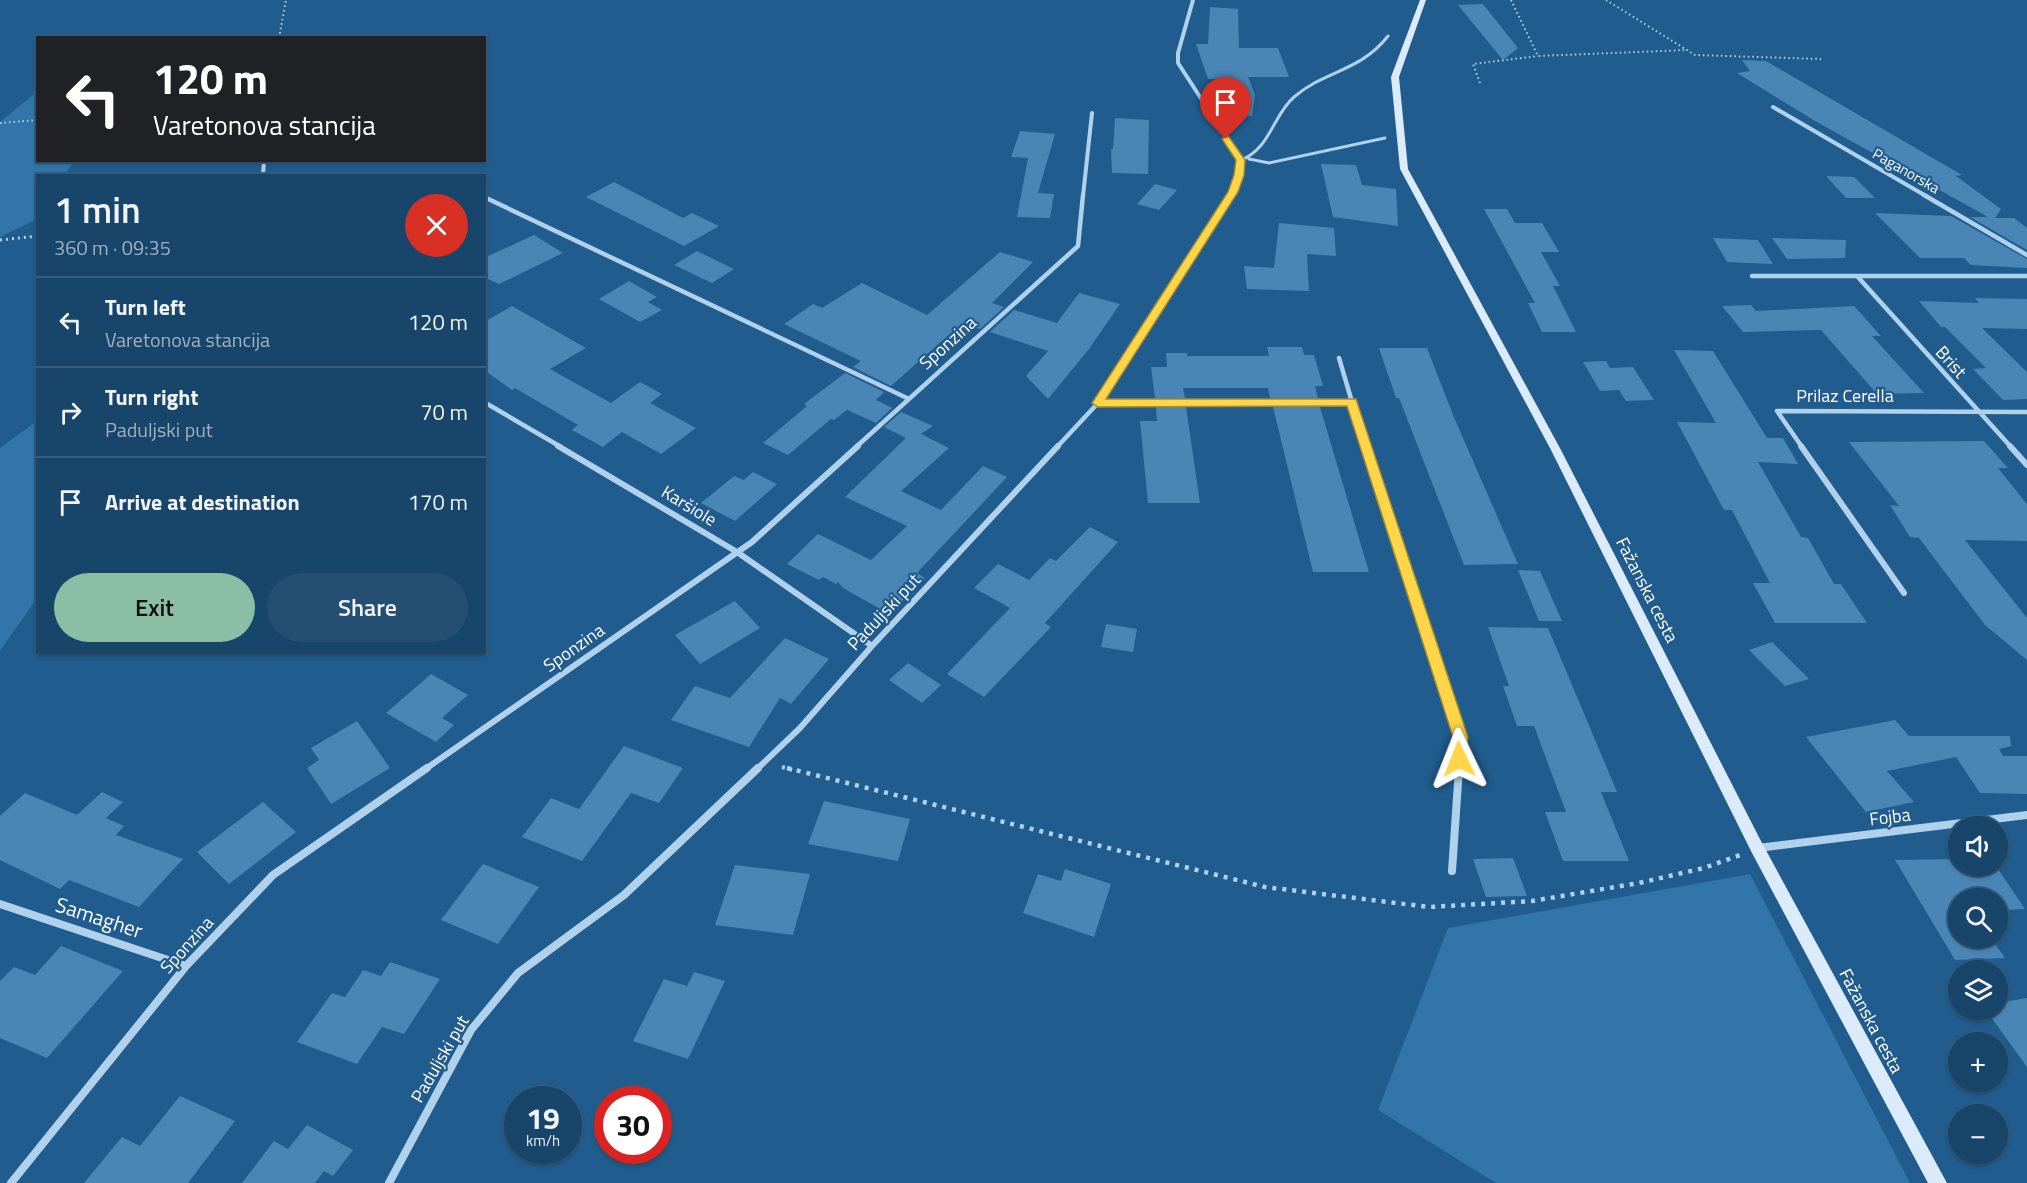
<!DOCTYPE html>
<html lang="en">
<head>
<meta charset="utf-8">
<style>
	:root { --surface:#18456a; --page:#254f72; --text:#f1f3f6; --muted:#9fb1c1; --line:#365d7e; --accent:#8abfa5 }
	body { margin:0; font-family:"Titillium Web",sans-serif; background:var(--page); color:var(--text); height:100vh; display:flex; flex-direction:column; font-size:22px; white-space:nowrap }
	* { box-sizing:border-box; margin:0 }
	p { font-size:20px; color:var(--muted) }
	.icon { flex:none; width:33px; height:33px; fill:none; stroke:currentColor; stroke-width:2; stroke-linecap:round; stroke-linejoin:round }
	.map { position:relative; flex:1; overflow:hidden }
	.panel { position:absolute; left:36px; top:174px; width:450px; height:480px; display:flex; flex-direction:column; background:var(--surface); border-radius:0px; box-shadow:0 2px 4px #0004,0 0 0 2px var(--line) }
	.panel>* { flex:none }
	.top-card { position:absolute; left:36px; top:36px; width:450px; height:126px; border-radius:0px; box-shadow:0 2px 4px #0004,0 0 0 2px var(--line); background:#202124; color:#fff; overflow:hidden }
	.tools { position:absolute; left:1948px; top:816px; display:grid; gap:12px }
	.tools a { display:grid; place-items:center; width:60px; height:60px; border-radius:50%; background:var(--surface); box-shadow:0 2px 4px #0004,0 0 0 2px var(--line); font-size:30px }
	.speed { position:absolute; left:504px; top:1086px; display:flex; gap:12px; font-size:30px; font-weight:700; text-align:center }
	.speed>* { display:grid; place-content:center; width:78px; height:78px; border-radius:50%; background:var(--surface); box-shadow:0 2px 4px #0004,0 0 0 2px var(--line); line-height:1 }
	.speed small { font-size:15px; font-weight:400 }
	.speed .limit { border:9px solid #d22; background:#fff; color:#111 }
	.pin { position:absolute; display:grid; place-items:center; width:51px; height:51px; color:#fff; margin:-62px -26px; border-radius:50% 50% 50% 0; rotate:-45deg; box-shadow:0 0 6px #0007 }
	.pin .icon { rotate:45deg }
	.me { position:absolute; width:66px; margin:-33px; rotate:358deg; stroke-linejoin:round; filter:drop-shadow(0 0 4px #0008) }
	.turn { display:flex; align-items:center; gap:21px; height:126px; padding:0 18px; font-size:27px }
	.turn .icon { width:78px; height:78px; stroke-width:2.5 }
	.turn b { display:block; font-size:42px; line-height:51px }
	.round { display:grid; place-items:center; flex:none; width:63px; height:63px; border-radius:32px; background:var(--page) }
	.head { display:flex; align-items:center; justify-content:space-between; height:102px; padding:0 18px }
	h1 { font-size:36px; font-weight:600; line-height:45px }
	.primary-button { display:flex; gap:12px; margin-top:auto; padding:12px 18px }
	.primary-button a { flex:1; height:69px; border-radius:36px; background:var(--accent); color:#111; font-size:24px; font-weight:600; line-height:69px; text-align:center }
	.primary-button a+a { background:var(--page); color:var(--text) }
	ul { padding:0; list-style:none }
	li { display:flex; align-items:center; gap:18px; height:90px; padding:0 18px; border-top:2px solid var(--line) }
	li div { flex:1 }
	li b { display:block; font-size:22px }
	li em { font-style:normal }
	.map>svg:first-child { display:block }
</style>
</head>
<body>
<div class="map">
<svg width="2027" height="1183" viewBox="0 0 2027 1183">
	<rect width="100%" height="100%" fill="#205c8e"/>
	<path fill="#3175a9" d="M34 94H37L38 160 74 161 65 175 38 176 37 219 0 237V122Z
		M37 421V598L0 651V448Z
		M1750 874 1910 1183H1496L1378 1110 1448 928Z"/>
	<path fill="#4986b5" d="M1483 4 1518 48 1503 60 1458 5Z
		M1210 7 1238 9 1239 48H1278L1289 77H1248L1255 95 1252 116 1216 113 1222 79H1208L1196 44H1208Z
		M1742 60 1766 61 1962 175 1956 176 2001 209 1995 218H2014L2027 228V250L1970 217H1988L1815 121 1737 73 1750 71Z
		M1115 118 1149 120 1148 174 1112 173 1111 149H1113Z
		M1020 131 1055 134 1038 193 1054 194 1050 218 1017 217 1028 158 1011 157Z
		M1321 164 1356 165 1362 185 1396 189 1398 226 1333 217Z
		M1826 176 1854 177 1875 198H1846Z
		M614 182 683 218 692 213 719 226 684 246 586 197Z
		M1155 184 1177 190 1159 210 1137 204Z
		M1484 209H1507L1515 223H1542L1559 252H1541L1560 286H1553L1576 332H1542L1528 303H1535Z
		M1875 213 1951 216 2027 259V268L1971 265 1964 258H1920Z
		M1279 223 1334 228 1336 256 1307 254 1309 291 1247 289 1244 266 1274 268Z
		M534 235 563 253 499 284 484 277V258Z
		M1713 238 1758 240 1773 264 1727 262Z
		M1772 238 1846 240 1845 258 1787 259Z
		M697 251 734 269 712 283 674 265Z
		M1000 252 1033 262 992 303 1004 307 980 329 962 323 891 386 853 367 861 361 784 324 813 304 822 308 862 283 927 315Z
		M629 281 657 297 648 302 662 310 640 322 599 299Z
		M1079 293 1120 304 1089 349 1048 399 1026 376 1048 351 990 332 1014 310 1057 323Z
		M1975 298 2027 299V329L1982 328 2027 372V399L2003 400 1973 369 1986 368 1945 327H1941L1919 301 1979 303Z
		M1751 305 1756 311 1854 306 1881 336H1872L1924 393 1877 394 1821 330 1743 332 1722 306Z
		M512 306 586 348 550 369 611 403 640 382 662 394 650 403 696 428 661 454 622 432 603 447 572 430 578 425 515 388 512 390 484 370V322Z
		M1267 347H1302L1304 355H1314L1323 386H1315L1318 398H1270L1268 388H1183L1185 398H1155L1151 367H1167L1166 353H1187V356H1269Z
		M1379 348H1427L1453 415 1518 564 1464 565 1399 398H1396Z
		M1674 350 1713 351 1767 438H1783L1798 464 1758 462 1801 537 1808 538 1834 584H1841L1867 623H1775L1753 583H1770L1732 510H1724L1677 422 1716 423Z
		M1606 361 1610 368 1633 367 1654 400 1626 401 1619 390 1600 391 1583 362Z
		M845 373 884 392 876 400 892 408 876 423 847 410 834 420 831 419 788 455 763 443 807 406 804 404Z
		M1156 407H1186L1200 503H1148L1140 421H1157Z
		M1273 407H1320L1369 572H1313Z
		M901 412 933 426 921 434 949 448 901 491 941 510 983 466 1007 477 917 573 925 578 889 614 843 588 838 582 836 584 823 577 819 580 787 564 818 534 871 560 907 526 845 497 906 438 884 427Z
		M1984 441 2008 468H1998L2027 504V541L1965 540 2027 618V660L1985 625 1919 538 1910 537 1890 505 1899 506 1849 442Z
		M753 472 777 484 735 521 701 503 734 476 744 480Z
		M1090 527 1118 542 1045 623 1051 627 984 697 947 674 1010 608 974 588 998 564 1029 580 1050 558 1056 561Z
		M1518 570 1540 571 1562 621H1539Z
		M735 601 760 628 700 664 675 635Z
		M1106 624 1137 629 1133 652 1101 647Z
		M1488 627 1548 628 1617 792H1601L1629 861H1563L1545 812H1566L1534 726H1517L1503 686H1509Z
		M785 638 829 659 791 704 780 698 749 747 671 720 695 686 730 698Z
		M1772 642 1809 679 1785 686 1749 650Z
		M908 663 941 685 922 703 889 680Z
		M431 674 468 695 442 718 454 725 436 742 386 713Z
		M1895 720 1909 736H2010L2011 746 1999 749 2003 756H2027V794L1980 793 1956 757 1887 771 1914 802 1866 812 1806 737Z
		M357 721 390 768 331 804 307 768 319 760 311 748Z
		M624 746 683 768 659 803 631 793 582 861 522 837 551 798 579 809Z
		M102 792 123 802 106 818 124 826 116 835 183 859 139 907 69 880 60 889 0 860V816L25 793 77 815Z
		M824 801 910 819 898 861 808 844Z
		M263 802 296 832 229 884 197 852Z
		M1513 858 1527 896 1486 897 1473 859Z
		M1959 859V866H1996L2025 909 1998 910V898H1959V938H1991L2005 958 1955 960 1895 860Z
		M483 864 539 887 498 944 441 920Z
		M735 865 810 874 793 935 715 925Z
		M1065 869 1111 884 1094 937 1023 913 1038 874 1061 881Z
		M61 946 123 971 47 1058 0 1038V981L14 967 35 975Z
		M390 962 440 979 404 1034 382 1027 357 1064 297 1042 332 993 345 997 363 970 381 976Z
		M694 972 725 981 688 1059 633 1041 664 979 687 986Z
		M2027 998V1067L1986 1010H1998V1003Z
		M180 1096 235 1121 188 1183H84L122 1137 140 1146Z
		M307 1125 353 1150 333 1176 324 1171 315 1183H242L274 1141 288 1149Z"/>
	<g fill="none" stroke-linecap="round" stroke-linejoin="round">
		<path stroke="#afd1ec" stroke-width="2" stroke-dasharray="1.5 3" stroke-linecap="butt" d="M1511 0 1538 56 1687 50
			M1606 0 1695 55 1821 59
			M279 38 286 0
			M1480 83 1473 64 1538 56
			M0 123 38 120"/>
		<path stroke="#afd1ec" stroke-width="3" stroke-dasharray="2 4" stroke-linecap="butt" d="M0 240 38 236"/>
		<path stroke="#afd1ec" stroke-width="4" stroke-dasharray="3 4.5" stroke-linecap="butt" d="M782 767 793 770"/>
		<path stroke="#afd1ec" stroke-width="4.5" stroke-dasharray="4 6" stroke-linecap="butt" d="M787 768 1265 887 1429 907 1532 901 1639 883 1704 868 1740 855"/>
		<path stroke="#afd1ec" stroke-width="3" d="M1249 159 1269 163 1385 138
			M1241 160C1270 149 1273 115 1294 97 1325 70 1360 72 1388 36"/>
		<path stroke="#afd1ec" stroke-width="4" d="M1193 0 1178 53V63L1241 160 1239 175 1230 196
			M1773 107 1926 196
			M263 176 264 160
			M1083 196 1092 113"/>
		<path stroke="#afd1ec" stroke-width="4.5" d="M1924 195 2027 255
			M484 197 909 399
			M1752 276H1857
			M484 402 561 447
			M1352 402 1367 447
			M1098 403 1352 402 1339 358
			M1777 411 2027 412
			M1777 411 1802 447
			M856 447 1078 246 1083 195
			M1057 447 1098 403 1231 195
			M2011 447 1857 276H2027"/>
		<path stroke="#afd1ec" stroke-width="6" d="M558 446 737 552 872 646
			M1366 446 1461 737 1459 770
			M1801 446 1904 593
			M2010 446 2027 465
			M424 770 752 542 858 446
			M756 770 800 728 872 646 1058 446"/>
		<path stroke="#afd1ec" stroke-width="8" d="M1758 848 2027 815
			M1452 871 1459 768
			M0 904 186 966
			M11 1183 186 966 273 875 427 768
			M389 1183 471 1030 518 973 624 895 758 768"/>
		<path fill="#dbebf9" fill-rule="evenodd" d="M1420 0H1426L1399 77 1408 169 1561 450 1762 843 1947 1183H1928L1752 853 1551 450 1400 169 1391 77Z"/>
	</g>
	<path fill="#ffd54a" stroke="#a68a30" stroke-width="1.5" d="M1226 136 1229 137 1245 160 1244 175 1238 192 1106 399H1356L1468 737 1465 764 1459 766 1454 764 1451 759 1453 737 1347 406 1098 407 1092 403 1228 192 1234 175 1236 160 1222 139Z"/>
	<g text-anchor="middle" stroke-width="4.5" stroke-linejoin="round" paint-order="stroke">
		<g font-size="15" fill="#fff" stroke="#205c8e">
			<text transform="translate(1906 171) rotate(30)" y="5">Paganorska</text>
		</g>
		<g font-size="18" fill="#fff" stroke="#205c8e">
			<text transform="translate(948 343) rotate(-42)" y="6">Sponzina</text>
			<text transform="translate(1951 362) rotate(48)" y="6">Brist</text>
			<text x="1845" y="402">Prilaz Cerella</text>
			<text transform="translate(689 506) rotate(31)" y="6">Karšiole</text>
			<text transform="translate(1647 590) rotate(63)" y="6">Fažanska cesta</text>
			<text transform="translate(884 612) rotate(-47)" y="6">Paduljski put</text>
			<text transform="translate(574 648) rotate(-35)" y="6">Sponzina</text>
			<text transform="translate(1890 817) rotate(-7)" y="6">Fojba</text>
			<text transform="translate(187 945) rotate(-48)" y="6">Sponzina</text>
			<text transform="translate(1871 1021) rotate(62)" y="6">Fažanska cesta</text>
			<text transform="translate(440 1059) rotate(-60)" y="6">Paduljski put</text>
		</g>
		<g font-size="21" fill="#fff" stroke="#205c8e">
			<text transform="translate(99 918) rotate(18)" y="7">Samagher</text>
		</g>
	</g>
</svg>
<div class="tools">
<a><svg class="icon" aria-label="sound" viewBox="0 0 24 24"><path d="M4 9h4l5-4v14l-5-4H4zM17 9q2 3 0 6"/></svg></a>
<a><svg class="icon" aria-label="search" viewBox="0 0 24 24"><circle cx="10" cy="10" r="6"/><path d="M15 15l6 6"/></svg></a>
<a><svg class="icon" aria-label="layers" viewBox="0 0 24 24"><path d="M12 4l9 5-9 5-9-5zM3 14l9 5 9-5"/></svg></a>
<a>+</a>
<a>−</a>
</div>
<div class="speed"><div>19<small>km/h</small></div><div class="limit">30</div></div>
<div class="pin" style="left:1226px;top:139px;background:#d93025"><svg class="icon" aria-label="arrive" viewBox="0 0 24 24"><path d="M6 21V4h12l-3 4 3 4H6"/></svg></div>
<svg class="me" style="left:1459px;top:759px" viewBox="-20 -20 40 40"><path d="M0-17L14 15 0 8-14 15z" fill="#ffd54a" stroke="#fff" stroke-width="4"/></svg>
<div class="top-card">
<div class="turn"><svg class="icon" aria-label="left" viewBox="0 0 24 24"><path d="M17 20v-9H6M10 6l-5 5 5 5"/></svg><div><b>120 m</b>Varetonova stancija</div></div>
</div>
<section class="panel">
<div class="head"><div><h1>1 min</h1><p>360 m · 09:35</p></div><a class="round" style="background:#d93025;color:#fff"><svg class="icon" aria-label="close" viewBox="0 0 24 24"><path d="M6 6l12 12M18 6L6 18"/></svg></a></div>
<ul>
<li><svg class="icon" aria-label="left" viewBox="0 0 24 24"><path d="M17 20v-9H6M10 6l-5 5 5 5"/></svg><div><b>Turn left</b><p>Varetonova stancija</p></div><em>120 m</em></li>
<li><svg class="icon" aria-label="right" viewBox="0 0 24 24"><path d="M7 20v-9h11M14 6l5 5-5 5"/></svg><div><b>Turn right</b><p>Paduljski put</p></div><em>70 m</em></li>
<li><svg class="icon" aria-label="arrive" viewBox="0 0 24 24"><path d="M6 21V4h12l-3 4 3 4H6"/></svg><div><b>Arrive at destination</b></div><em>170 m</em></li>
</ul>
<div class="primary-button"><a>Exit</a><a>Share</a></div>
</section>
</div>
</body>
</html>
